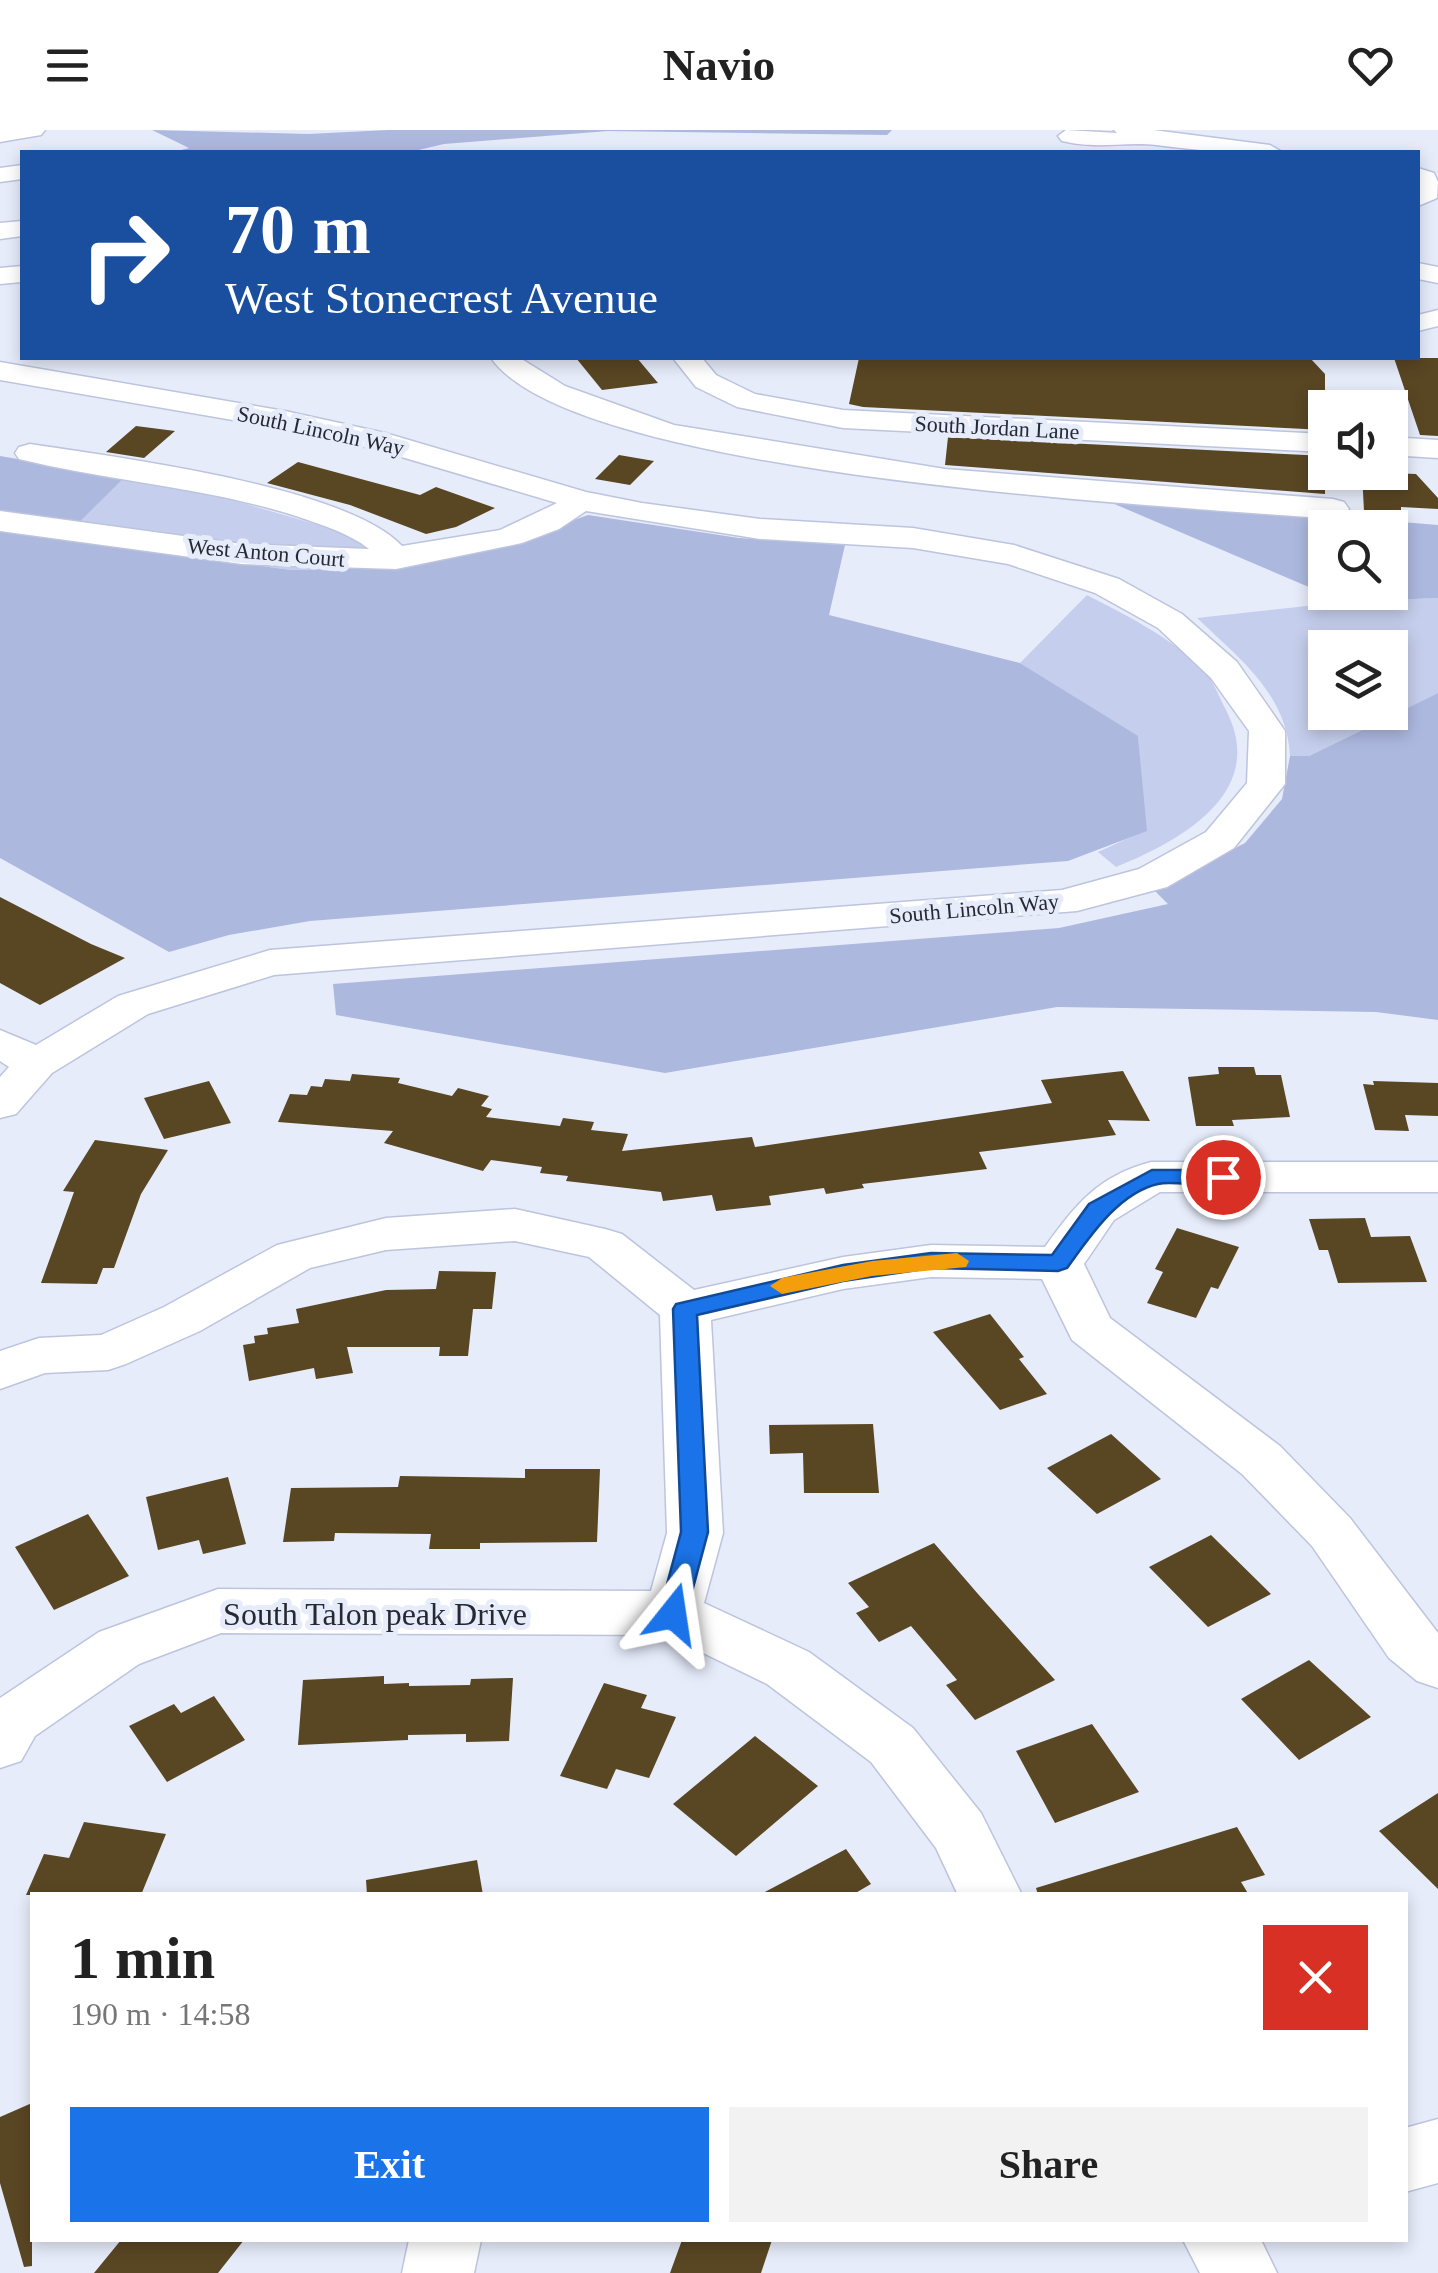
<!DOCTYPE html>
<html lang="en">
<head>
<meta charset="utf-8">
<style>
	:root { --surface:#fff; --page:#f2f2f2; --text:#222; --muted:#767676; --accent:#1a73e8 }
	body { margin:0; font-family:"Times New Roman",serif; background:var(--page); color:var(--text); height:100vh; display:flex; flex-direction:column; font-size:38px; white-space:nowrap }
	* { box-sizing:border-box; margin:0 }
	p { font-size:32px; color:var(--muted) }
	.icon { flex:none; width:55px; height:55px; fill:none; stroke:currentColor; stroke-width:2; stroke-linecap:round; stroke-linejoin:round }
	.map { position:relative; flex:1; overflow:hidden }
	.details { position:absolute; left:30px; top:1762px; width:1378px; height:350px; display:flex; flex-direction:column; background:var(--surface); border-radius:0px; box-shadow:0 5px 15px #0003 }
	.details>* { flex:none }
	.hud { position:absolute; left:20px; top:20px; width:1400px; height:210px; border-radius:0px; box-shadow:0 5px 15px #0003; background:#1a4fa0; color:#fff; overflow:hidden }
	.buttons { position:absolute; left:1308px; top:260px; display:grid; gap:20px }
	.buttons a { display:grid; place-items:center; width:100px; height:100px; border-radius:0px; background:var(--surface); box-shadow:0 5px 15px #0003; font-size:50px }
	.pin { position:absolute; display:grid; place-items:center; width:85px; height:85px; color:#fff; margin:-42px; border:5px solid #fff; border-radius:50%; box-shadow:0 2px 10px #0007 }
	.me { position:absolute; width:110px; margin:-55px; rotate:15deg; stroke-linejoin:round; filter:drop-shadow(0 0 8px #0008) }
	.turn { display:flex; align-items:center; gap:35px; height:210px; padding:0 40px; font-size:45px }
	.turn .icon { width:130px; height:130px; stroke-width:2.5 }
	.turn b { display:block; font-size:70px; line-height:85px }
	.round { display:grid; place-items:center; flex:none; width:105px; height:105px; border-radius:0px; background:var(--page) }
	.head { display:flex; align-items:center; justify-content:space-between; height:170px; padding:0 40px }
	h1 { font-size:60px; font-weight:800; line-height:75px }
	.button { display:flex; gap:20px; margin-top:auto; padding:20px 40px }
	.button a { flex:1; height:115px; border-radius:0px; background:var(--accent); color:#fff; font-size:40px; font-weight:800; line-height:115px; text-align:center }
	.button a+a { background:var(--page); color:var(--text) }
	header { display:flex; justify-content:space-between; align-items:center; height:130px; padding:0 40px; background:var(--surface); font-size:45px; font-weight:800 }
	.map>svg:first-child { display:block }
</style>
</head>
<body>
<header><svg class="icon" aria-label="menu" viewBox="0 0 24 24"><path d="M4 6h16M4 12h16M4 18h16"/></svg>Navio<svg class="icon" aria-label="heart" viewBox="0 0 24 24"><path d="M12 20l-8-8c-3-5 5-10 8-4 3-6 11-1 8 4z"/></svg></header>
<div class="map">
<svg width="1438" height="2143" viewBox="0 0 1438 2143">
	<rect width="100%" height="100%" fill="#e7ecfb"/>
	<path fill="#c5ceec" fill-rule="evenodd" d="M125 347 198 360 363 408 374 422 377 438 291 440 61 409Z
		M1087 465C1129 487 1176 509 1208 546 1215 555 1220 569 1226 580 1269 663 1180 711 1116 737L1098 722 1146 700 1138 607 1020 533Z
		M1438 468V563L1309 626H1290C1287 564 1239 528 1197 488L1344 472ZM1325 518H1390V582H1325Z"/>
	<path fill="#adb8df" fill-rule="evenodd" d="M152 0 308 4 388 0H892L887 5 608 1 444 14 410 22H173L189 18Z
		M0 326 125 347 62 409 291 440 377 438 499 417 588 385 739 408 845 415 829 485 1020 533 1138 606 1147 701 1068 731 310 791 229 805 169 822 0 728Z
		M1098 367 1438 395V468L1344 472ZM1325 398H1390V462H1325Z
		M1438 563V890L1376 882 1057 877 665 943 336 885 333 854 1059 798 1168 774 1154 760 1245 713 1282 669 1290 626H1309Z"/>
	<path fill="#594623" d="M576 228H637L658 253 602 260Z
		M859 228H1310L1325 244V300L863 277 849 274Z
		M1394 228H1438V306L1420 305Z
		M136 296 175 301 144 328 106 322Z
		M948 307 1325 326V364L945 335Z
		M619 325 654 331 630 355 595 349Z
		M298 332 420 365 436 357 495 378 456 397 426 404 350 375 267 353Z
		M1362 342 1416 344 1438 368V379L1401 377V383L1364 381Z
		M0 767 91 814 125 828 40 875 0 853Z
		M1218 937H1254L1256 945H1281L1290 987 1232 990 1234 996H1196L1188 947 1219 944Z
		M1123 941 1150 991 1108 990 1116 1005 979 1022 987 1039 862 1054 864 1058 826 1064 824 1058 769 1066 771 1075 716 1081 712 1065 663 1071 661 1062 566 1051 568 1046 540 1043 542 1037 491 1030 483 1041 384 1013 393 1001 278 992 290 964 307 965 311 956 322 957 325 949 350 951 352 944 400 948 398 953 452 966 458 958 489 966 481 976 492 979 486 987 560 996 563 988 594 992 591 1000 628 1004 622 1021 752 1007 755 1017 1052 973 1041 950Z
		M209 951 231 993 164 1009 144 968Z
		M1373 951 1438 953V986L1405 985 1409 1001 1375 1000 1363 954 1374 955Z
		M95 1010 168 1020 141 1064 114 1138H103L97 1154 41 1153 74 1062 63 1061Z
		M1365 1088 1371 1107 1410 1106 1427 1152 1338 1153 1328 1120H1319L1309 1089Z
		M1177 1098 1239 1117 1218 1159 1211 1157 1196 1188 1147 1173 1163 1142 1155 1139Z
		M439 1141 496 1142 492 1179H473L468 1226H439L440 1217H347L353 1243 316 1249 314 1238 249 1251 243 1215 255 1213 254 1206 268 1204 267 1198 299 1193 296 1179 386 1160 436 1159Z
		M990 1184 1024 1227 1019 1229 1047 1264 1000 1280 933 1202Z
		M873 1294 879 1363H804L803 1323 770 1324 769 1295Z
		M1111 1304 1161 1349 1097 1384 1047 1338Z
		M525 1339H600L597 1412 480 1413V1419H429L431 1404 335 1403 334 1411 283 1412 291 1358 398 1357 400 1346 525 1348Z
		M228 1347 246 1414 203 1424 199 1410 158 1420 146 1367Z
		M88 1384 129 1446 54 1480 15 1417Z
		M1211 1405 1271 1464 1208 1497 1149 1437Z
		M934 1413 978 1464 1055 1550 975 1590 946 1555 957 1550 911 1496 879 1512 856 1483 869 1477 848 1453Z
		M1309 1530 1371 1587 1299 1630 1241 1569Z
		M384 1546V1554L409 1553V1556L470 1555 471 1549 513 1548 509 1611 466 1612V1604L408 1605V1610L298 1615 303 1550Z
		M604 1553 647 1565 641 1578 676 1587 649 1648 616 1639 607 1659 560 1646Z
		M214 1566 245 1610 167 1652 129 1596 174 1574 181 1583Z
		M1092 1594 1139 1662 1055 1693 1016 1621Z
		M755 1606 818 1656 736 1726 673 1674Z
		M1438 1663V1759L1379 1701Z
		M84 1692 166 1704 141 1765H26L44 1724 69 1728Z
		M1237 1697 1265 1745 1241 1752 1249 1765H1038L1036 1758Z
		M846 1719 871 1754 852 1765H759Z
		M477 1730 483 1765H367L366 1750Z
		M32 1973V2136L24 2137 0 2053V1987Z
		M121 2110H244L218 2143H94Z
		M682 2110H772L761 2143H670Z"/>
	<g fill="none" stroke-linecap="round" stroke-linejoin="round">
		<defs>
			<path id="minor" d="M0 0H45L41 5 0 12Z
				M1066 0 1117 3 1114 0H1153L1270 15 1282 22C1239 25 1198 20 1156 15 1124 11 1098 20 1062 11L1058 6Z
				M22 35V49L0 52V38Z
				M1418 38 1434 43 1438 52 1437 68 1418 76Z
				M22 91V106L0 109V93Z
				M1418 133 1438 137V153L1418 149Z
				M22 136V152L0 154V138Z
				M1438 180V196L1418 201V185Z
				M491 228H520L565 256 674 295 945 339 1333 369 1344 372 1349 379 1344 386 1333 389C1177 376 575 348 491 228Z
				M673 228H702L716 245 755 264 843 280 1325 304V322L843 298 737 277 696 257Z
				M0 232 285 281 385 303 586 362 642 373 760 389 913 398 1014 415 1119 449 1182 484 1237 532 1285 601V654L1234 718 1167 757 1077 781 274 845 148 884 52 943 16 984 0 988V947L9 937 0 931V900L36 915 118 866 270 820 1062 760 1139 739 1206 702 1247 653 1249 601 1211 548 1158 498 1095 463 1008 434 913 418 760 409 586 381 559 399 522 413 396 439 242 434 0 401V381L242 414 369 419C349 403 322 395 299 387 207 357 112 352 19 329L15 323 19 317 30 314C115 327 346 356 402 416L500 400 557 373 378 320 285 299 0 250Z
				M1390 307 1438 310V328L1390 325Z
				M1151 1032H1438V1062H1160L1114 1090 1084 1134 1110 1188 1280 1316 1350 1388 1438 1503V1558L1417 1551 1389 1528 1312 1416 1242 1344 1072 1210 1042 1149 931 1147 843 1159 711 1190 723 1403 704 1473 809 1522 913 1598 981 1683 1022 1765H958L936 1718 871 1632 767 1554 666 1505 221 1503 139 1534 35 1606 21 1631 0 1638V1568L99 1502 218 1459 651 1461 667 1403 660 1185 589 1127 515 1111 386 1120 310 1138 200 1201 126 1234 108 1240 45 1243 0 1259V1221L39 1208 101 1205 164 1177 277 1115 386 1088 515 1079 605 1099 622 1104 694 1160 843 1127 931 1115 1045 1117C1076 1074 1098 1046 1151 1032Z
				M1438 1989V2053L1405 2062V1998Z
				M409 2110H481L474 2143H402Z
				M1183 2110H1261L1277 2143H1200Z"/>
		</defs>
		<use href="#minor" stroke="#bdc4dd" stroke-width="3"/>
		<use href="#minor" fill="#fff" fill-rule="evenodd"/>
	</g>
	<path fill="#1a73e8" stroke="#114b97" stroke-width="2.5" d="M1152 1040H1223L1234 1047C1218 1064 1180 1049 1158 1054 1118 1063 1089 1108 1067 1138L1058 1141 931 1138 843 1151 697 1185 708 1402 686 1484 682 1491 673 1494 663 1491 659 1484 681 1402 673 1179 676 1174 843 1135 931 1123 1052 1125 1089 1074Z"/>
	<path fill="#f59e0b" d="M957 1123 969 1131 966 1137 872 1146 782 1164 770 1156 782 1148 872 1131Z"/>
	<g text-anchor="middle" stroke-width="10" stroke-linejoin="round" paint-order="stroke">
		<g font-size="22" fill="#262832" stroke="#e7ecfb">
			<text transform="translate(997 297) rotate(3)" y="8">South Jordan Lane</text>
			<text transform="translate(321 300) rotate(12)" y="8">South Lincoln Way</text>
			<text transform="translate(266 422) rotate(5)" y="8">West Anton Court</text>
			<text transform="translate(974 778) rotate(-5)" y="8">South Lincoln Way</text>
		</g>
		<g font-size="32" fill="#262832" stroke="#e7ecfb">
			<text x="375" y="1495">South Talon peak Drive</text>
		</g>
	</g>
</svg>
<div class="buttons">
<a><svg class="icon" aria-label="sound" viewBox="0 0 24 24"><path d="M4 9h4l5-4v14l-5-4H4zM17 9q2 3 0 6"/></svg></a>
<a><svg class="icon" aria-label="search" viewBox="0 0 24 24"><circle cx="10" cy="10" r="6"/><path d="M15 15l6 6"/></svg></a>
<a><svg class="icon" aria-label="layers" viewBox="0 0 24 24"><path d="M12 4l9 5-9 5-9-5zM3 14l9 5 9-5"/></svg></a>
</div>
<div class="pin" style="left:1223px;top:1047px;background:#d93025"><svg class="icon" aria-label="arrive" viewBox="0 0 24 24"><path d="M6 21V4h12l-3 4 3 4H6"/></svg></div>
<svg class="me" style="left:673px;top:1484px" viewBox="-20 -20 40 40"><path d="M0-17L14 15 0 8-14 15z" fill="#1a73e8" stroke="#fff" stroke-width="4"/></svg>
<div class="hud">
<div class="turn"><svg class="icon" aria-label="right" viewBox="0 0 24 24"><path d="M7 20v-9h11M14 6l5 5-5 5"/></svg><div><b>70 m</b>West Stonecrest Avenue</div></div>
</div>
<section class="details">
<div class="head"><div><h1>1 min</h1><p>190 m · 14:58</p></div><a class="round" style="background:#d93025;color:#fff"><svg class="icon" aria-label="close" viewBox="0 0 24 24"><path d="M6 6l12 12M18 6L6 18"/></svg></a></div>
<div class="button"><a>Exit</a><a>Share</a></div>
</section>
</div>
</body>
</html>
